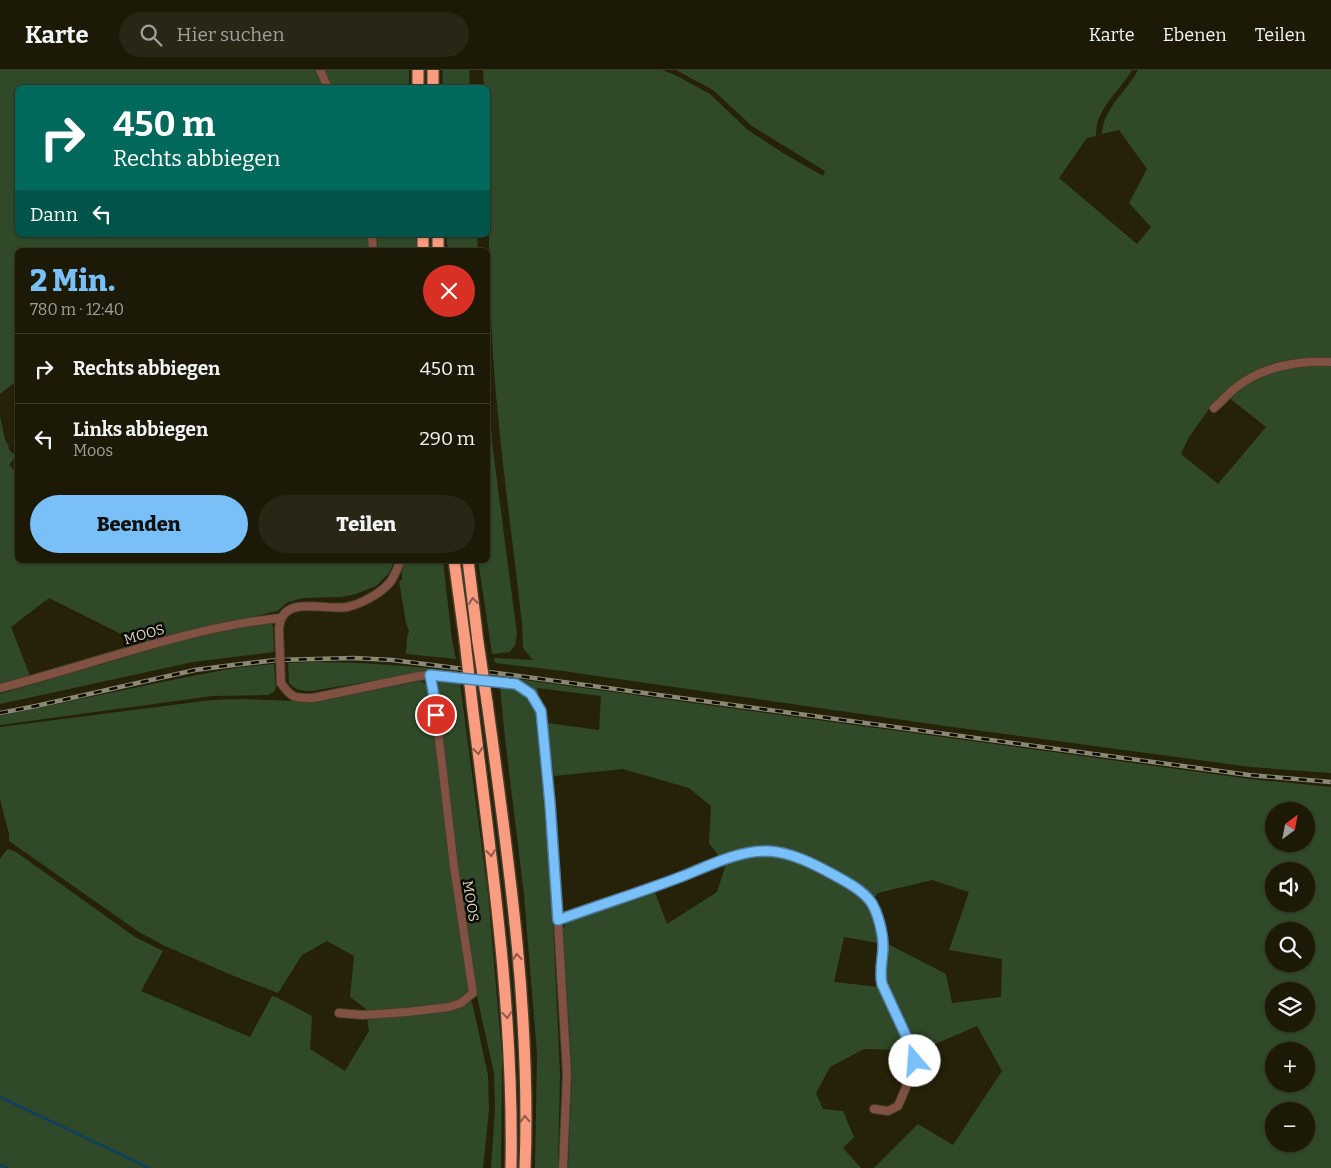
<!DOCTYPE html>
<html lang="de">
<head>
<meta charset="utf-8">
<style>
	:root { --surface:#1c1907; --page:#292615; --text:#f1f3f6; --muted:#a0a09b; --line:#3a3828; --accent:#79bff8 }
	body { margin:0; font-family:Bitter,serif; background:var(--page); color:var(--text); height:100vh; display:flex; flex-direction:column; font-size:19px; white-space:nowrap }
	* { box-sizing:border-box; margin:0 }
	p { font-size:16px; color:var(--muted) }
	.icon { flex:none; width:28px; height:28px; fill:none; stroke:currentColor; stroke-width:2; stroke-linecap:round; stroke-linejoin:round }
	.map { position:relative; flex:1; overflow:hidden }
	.drawer { position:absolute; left:15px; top:178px; width:475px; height:315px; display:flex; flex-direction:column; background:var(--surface); border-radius:8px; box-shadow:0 1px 4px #0004,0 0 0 1px var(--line) }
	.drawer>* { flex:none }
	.hud { position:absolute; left:15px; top:15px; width:475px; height:152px; border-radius:8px; box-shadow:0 1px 4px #0004,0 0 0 1px var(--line); background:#00695c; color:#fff; overflow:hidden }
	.needle { width:32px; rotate:32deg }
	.tools { position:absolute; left:1265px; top:732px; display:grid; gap:10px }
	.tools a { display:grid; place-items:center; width:50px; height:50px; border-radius:50%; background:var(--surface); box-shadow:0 1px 4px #0004,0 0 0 1px var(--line); font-size:25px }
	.pin { position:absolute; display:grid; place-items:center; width:42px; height:42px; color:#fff; margin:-21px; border:2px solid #fff; border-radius:50%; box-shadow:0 1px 5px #0007 }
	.me { position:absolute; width:55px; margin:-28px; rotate:342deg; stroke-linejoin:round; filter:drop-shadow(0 0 4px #0008) }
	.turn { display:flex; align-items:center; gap:18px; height:105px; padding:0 15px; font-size:22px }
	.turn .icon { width:65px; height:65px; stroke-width:2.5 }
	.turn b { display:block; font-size:35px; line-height:42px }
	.then { display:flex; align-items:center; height:48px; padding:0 15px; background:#0003; gap:10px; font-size:19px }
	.round { display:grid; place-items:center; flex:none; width:52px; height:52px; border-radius:26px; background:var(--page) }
	.summary { display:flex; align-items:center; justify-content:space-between; height:85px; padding:0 15px }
	h1 { font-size:30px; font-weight:800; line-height:38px; color:var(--accent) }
	.cta { display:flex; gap:10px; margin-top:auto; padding:10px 15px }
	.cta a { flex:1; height:58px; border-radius:30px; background:var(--accent); color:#111; font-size:20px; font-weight:800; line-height:58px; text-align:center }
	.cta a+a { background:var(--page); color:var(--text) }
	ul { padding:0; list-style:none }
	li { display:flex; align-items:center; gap:15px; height:70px; padding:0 15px; border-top:1px solid var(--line) }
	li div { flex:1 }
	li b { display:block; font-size:19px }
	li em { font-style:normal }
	header { display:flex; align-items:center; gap:30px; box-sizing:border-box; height:70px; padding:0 25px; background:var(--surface); border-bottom:1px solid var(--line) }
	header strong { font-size:24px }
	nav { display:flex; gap:28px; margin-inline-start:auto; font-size:18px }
	.search { width:350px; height:45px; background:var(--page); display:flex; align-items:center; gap:12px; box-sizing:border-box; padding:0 18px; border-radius:28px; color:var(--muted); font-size:19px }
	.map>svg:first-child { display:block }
</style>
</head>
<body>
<header>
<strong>Karte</strong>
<div class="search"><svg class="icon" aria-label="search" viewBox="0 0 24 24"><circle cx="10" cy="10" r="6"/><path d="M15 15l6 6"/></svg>Hier suchen</div>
<nav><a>Karte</a><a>Ebenen</a><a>Teilen</a></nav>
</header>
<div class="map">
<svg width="1331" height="1098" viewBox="0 0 1331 1098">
	<rect width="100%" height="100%" fill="#262109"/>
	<path fill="#304a29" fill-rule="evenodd" d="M0 0H316L323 17 18 18V165H367L369 180H18L17 311 0 324Z
		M325 0H409V17H332Z
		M443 0H469L470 17H442Z
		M483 0H662L675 5 710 24 748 60 783 83 823 106 825 101 752 56 713 20 676 0H1132C1120 21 1095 39 1096 66L1087 68 1059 108 1137 174 1151 157 1129 133 1147 99 1119 60 1102 64C1103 38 1127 22 1138 0H1331V289H1305L1271 294 1233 316 1209 339 1189 367 1181 384 1218 414 1266 357 1228 327 1257 307 1284 297 1331 294V703L1251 697 952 657 563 601 495 593 494 588 533 590 523 578 522 553C512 464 499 375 493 286 488 197 488 107 488 18L484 17Z
		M377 165H416V180H378Z
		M446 165H477L478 180H448Z
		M488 323 493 380 517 564 515 575 510 582 492 584 478 490H488Z
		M0 346 5 370 9 377 8 378 12 383H14L17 385 9 395 17 403 18 490H395L389 503 376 516 356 524 341 527 304 528 288 532 277 541 141 574 49 528 11 557 30 606 0 615Z
		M406 490H443L452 570 456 589 406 584 407 568 409 561 406 553 399 511 402 510V501Z
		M269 552 272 554 273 557 274 582 193 592 0 634V624L184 570 258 553Z
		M315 592C363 592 410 596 457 601V603L443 602 418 603 312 621C302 621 297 621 289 613L288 593Z
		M274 594 276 618 274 622 268 625 212 626 0 655V646L157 613 234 598Z
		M495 606 1250 709 1331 717V1098H874L918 1054 953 1075 1002 1001 977 956 921 980H918L888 918 884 908 886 873 946 904 952 933 1001 927 1002 889 949 880 969 822 932 810 878 823 873 829 857 815 789 781 722 788 717 784 709 773 711 736 689 718 623 699 554 706 547 653 599 660 601 626 537 618 539 626 527 629 535 642 544 734 553 852 560 1005 558 1098H535L537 984 524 825 505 668 500 618ZM1274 741H1306V774H1274ZM1274 801H1306V834H1274ZM1274 861H1306V894H1274ZM1274 921H1306V954H1274ZM1274 981H1306V1014H1274ZM1274 1041H1306V1074H1274Z
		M437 610 460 614 488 824 502 987 501 1098H491L495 1040 494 1003 476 922 456 796 435 615Z
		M420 611C428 614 429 618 432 626L469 918C465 928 459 931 449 934L366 943 365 938 350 927 354 886 327 871 302 885 278 923 234 906 165 876 139 862 9 771V764L0 729V657L212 630 241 629 298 631H313Z
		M8 779 16 782 135 867 163 881 141 921 250 967 272 926 276 927 312 946 310 979 345 1001 369 961 367 948 468 931 472 932 488 1005 489 1040 483 1098H0V789L5 782Z
		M769 784 787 787 805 793 854 820 867 836 877 856 878 873 844 867 834 912 879 917 909 980 864 979 830 997 816 1023 823 1039 843 1041 854 1067 843 1078 861 1098H568L572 1004 563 859 567 851 617 832 654 820 667 854 717 822 727 791 751 785Z"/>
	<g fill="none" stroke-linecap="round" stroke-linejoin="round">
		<path stroke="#0f405d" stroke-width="2.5" d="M0 1027 149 1098
			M0 1095 7 1098"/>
		<defs>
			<path id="minor" d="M320 0 328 18
				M372 165 373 180
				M1214 338C1221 332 1227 325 1234 319 1261 297 1297 290 1331 292
				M279 560C280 523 325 541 347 537 361 534 382 523 391 511 395 505 398 497 401 490
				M281 613C292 629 295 628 313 628L419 606 430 605 516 614 531 624 541 641 551 734 567 1004 563 1098
				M0 618C93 595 184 558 280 548
				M558 850C599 835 642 821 683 806 711 795 737 781 767 781 790 782 814 794 834 805 847 813 862 820 871 832 879 843 883 863 883 876 883 889 879 901 882 914L914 983 915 991 912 1003 898 1036 888 1041 874 1039
				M339 943 363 945 407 942 449 937 461 933 473 923 454 797 434 626 430 605"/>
			<path id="highway" d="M418 0V18
				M433 0V18
				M423 165V180
				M438 165V180
				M454 490 465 571
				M468 490 478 572
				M487 632C508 786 531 942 525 1098
				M472 633C491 787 514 942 511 1098"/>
		</defs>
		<use href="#minor" stroke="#433e28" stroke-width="10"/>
		<use href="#highway" stroke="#433e28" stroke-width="14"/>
		<use href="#minor" stroke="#815244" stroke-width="8"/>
		<use href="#highway" stroke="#f99c80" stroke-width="11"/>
		<defs>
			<path id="rail" d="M0 643 36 636 195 600 233 595 277 590 354 588 392 590 504 604 1249 705 1331 712"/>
		</defs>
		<use href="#rail" stroke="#8c8876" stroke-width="4.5"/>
		<use href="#rail" stroke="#0d0a03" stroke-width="2.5" stroke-dasharray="8" stroke-linecap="butt"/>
		<defs>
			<path id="minor-bridge" d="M279 560 281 613"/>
			<path id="highway-bridge" d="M465 571 472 633
				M478 572 487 632"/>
		</defs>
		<use href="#minor-bridge" stroke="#433e28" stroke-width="10" stroke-linecap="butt"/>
		<use href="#highway-bridge" stroke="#433e28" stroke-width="14" stroke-linecap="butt"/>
		<use href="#minor-bridge" stroke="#815244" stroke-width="8"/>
		<use href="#highway-bridge" stroke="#f99c80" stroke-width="11"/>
	</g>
	<defs><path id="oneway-chevron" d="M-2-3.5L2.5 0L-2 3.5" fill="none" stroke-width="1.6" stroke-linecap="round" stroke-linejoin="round" transform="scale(1.25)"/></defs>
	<g stroke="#8f5a48">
		<use href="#oneway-chevron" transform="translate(473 531) rotate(-97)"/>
		<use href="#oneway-chevron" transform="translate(478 681) rotate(83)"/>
		<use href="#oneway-chevron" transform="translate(491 783) rotate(83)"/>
		<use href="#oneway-chevron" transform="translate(517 887) rotate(-95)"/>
		<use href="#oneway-chevron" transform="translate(507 945) rotate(86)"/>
		<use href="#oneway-chevron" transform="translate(525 1049) rotate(-91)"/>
	</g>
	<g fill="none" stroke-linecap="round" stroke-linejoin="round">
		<defs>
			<path id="route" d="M436 645 434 626 430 605 516 614 531 624 541 641 550 734 558 850C599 835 642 822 683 806 711 795 737 781 767 781 791 782 814 794 834 805 847 812 862 820 871 832 878 843 883 863 883 876 883 889 879 901 882 914L914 983 915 991"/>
		</defs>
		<use href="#route" stroke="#4f7ca1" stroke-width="12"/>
		<use href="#route" stroke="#79bff8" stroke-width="9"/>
	</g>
	<g text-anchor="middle" stroke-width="5" stroke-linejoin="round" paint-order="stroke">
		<g font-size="14" fill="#dcd9cb" stroke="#0d0a03">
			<text transform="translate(144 564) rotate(-16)" y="5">MOOS</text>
			<text transform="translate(471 831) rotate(81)" y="5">MOOS</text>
		</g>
	</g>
</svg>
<div class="tools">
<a><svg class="needle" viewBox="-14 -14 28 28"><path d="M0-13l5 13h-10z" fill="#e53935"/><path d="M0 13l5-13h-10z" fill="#a0a09b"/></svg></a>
<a><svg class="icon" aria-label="sound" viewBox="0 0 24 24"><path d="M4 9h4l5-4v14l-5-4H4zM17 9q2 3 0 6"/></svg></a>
<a><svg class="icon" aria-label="search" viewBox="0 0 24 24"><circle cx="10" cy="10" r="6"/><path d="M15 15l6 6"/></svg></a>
<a><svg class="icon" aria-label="layers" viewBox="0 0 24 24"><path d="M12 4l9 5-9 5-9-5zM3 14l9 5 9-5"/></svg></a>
<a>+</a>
<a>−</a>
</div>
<div class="pin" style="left:436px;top:645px;background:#d93025"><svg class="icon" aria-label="arrive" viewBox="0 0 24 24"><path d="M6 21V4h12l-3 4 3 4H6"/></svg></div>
<svg class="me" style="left:915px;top:991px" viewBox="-20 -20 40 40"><circle r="19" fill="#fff"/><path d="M0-13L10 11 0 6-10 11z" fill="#79bff8"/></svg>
<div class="hud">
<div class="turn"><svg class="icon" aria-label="right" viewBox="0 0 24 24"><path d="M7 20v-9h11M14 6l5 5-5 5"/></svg><div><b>450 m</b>Rechts abbiegen</div></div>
<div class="then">Dann<svg class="icon" aria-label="left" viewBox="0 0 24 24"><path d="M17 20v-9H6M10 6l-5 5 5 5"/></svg></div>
</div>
<section class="drawer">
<div class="summary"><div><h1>2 Min.</h1><p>780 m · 12:40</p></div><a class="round" style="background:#d93025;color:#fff"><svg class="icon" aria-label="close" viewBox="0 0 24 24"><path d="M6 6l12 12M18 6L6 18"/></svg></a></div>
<ul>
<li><svg class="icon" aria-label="right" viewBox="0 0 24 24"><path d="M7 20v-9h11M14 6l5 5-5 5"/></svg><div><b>Rechts abbiegen</b></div><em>450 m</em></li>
<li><svg class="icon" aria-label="left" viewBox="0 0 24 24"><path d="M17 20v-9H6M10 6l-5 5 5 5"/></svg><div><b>Links abbiegen</b><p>Moos</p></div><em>290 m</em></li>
</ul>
<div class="cta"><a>Beenden</a><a>Teilen</a></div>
</section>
</div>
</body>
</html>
